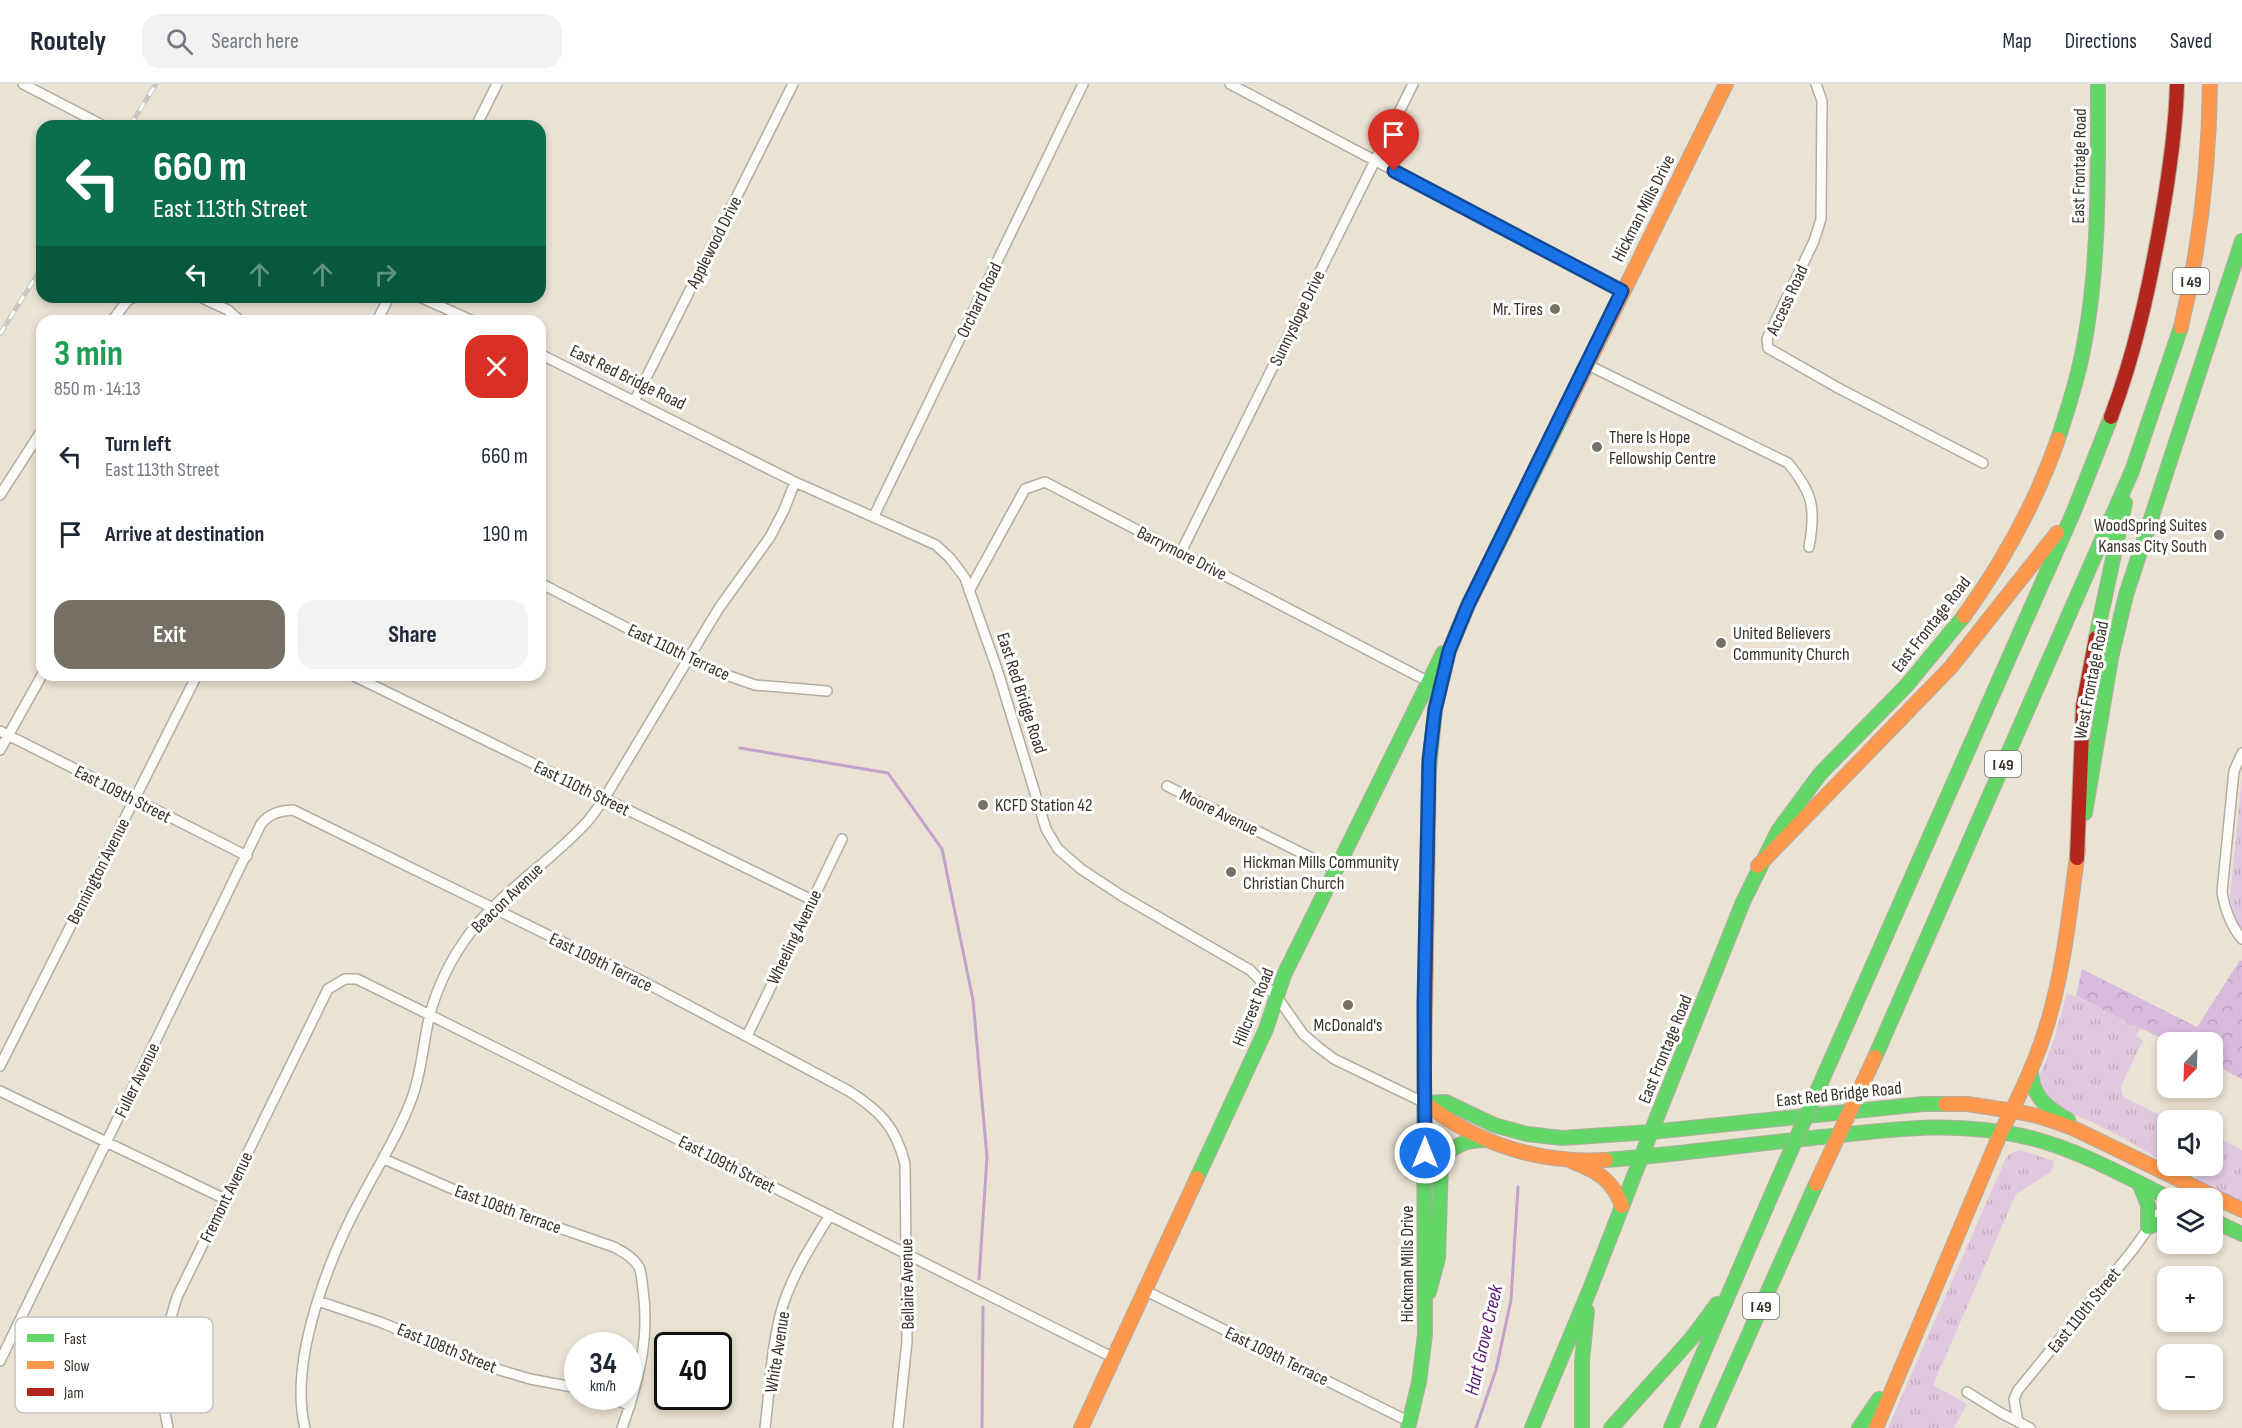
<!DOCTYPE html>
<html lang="en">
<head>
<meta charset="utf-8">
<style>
	:root { --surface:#fff; --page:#f2f2f3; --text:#1f2937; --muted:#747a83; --line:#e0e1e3; --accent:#767064 }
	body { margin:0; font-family:"Sofia Sans Condensed",sans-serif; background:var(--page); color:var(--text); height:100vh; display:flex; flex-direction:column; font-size:22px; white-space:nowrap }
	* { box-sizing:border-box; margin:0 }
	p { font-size:20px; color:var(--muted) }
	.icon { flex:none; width:33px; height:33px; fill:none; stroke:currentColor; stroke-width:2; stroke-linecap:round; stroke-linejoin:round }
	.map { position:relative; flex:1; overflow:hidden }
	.side { position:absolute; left:36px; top:231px; width:510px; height:366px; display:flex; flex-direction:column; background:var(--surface); border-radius:18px; box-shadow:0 3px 9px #0003 }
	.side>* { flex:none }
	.banner { position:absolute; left:36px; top:36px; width:510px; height:183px; border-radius:18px; box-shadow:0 3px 9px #0003; background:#0b6e4f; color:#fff; overflow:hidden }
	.needle { width:39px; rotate:203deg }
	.tools { position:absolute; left:2157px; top:948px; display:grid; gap:12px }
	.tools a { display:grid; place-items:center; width:66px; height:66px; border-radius:12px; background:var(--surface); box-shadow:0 3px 9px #0003; font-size:30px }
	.speed { position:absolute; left:564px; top:1248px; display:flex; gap:12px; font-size:30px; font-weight:700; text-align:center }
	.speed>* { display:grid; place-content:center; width:78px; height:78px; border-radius:50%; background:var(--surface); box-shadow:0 3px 9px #0003; line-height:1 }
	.speed small { font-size:15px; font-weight:400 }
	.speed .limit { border:3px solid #111; border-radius:9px; background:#fff; color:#111 }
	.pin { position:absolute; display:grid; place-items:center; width:51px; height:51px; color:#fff; margin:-62px -26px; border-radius:50% 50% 50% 0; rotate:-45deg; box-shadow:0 0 6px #0007 }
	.pin .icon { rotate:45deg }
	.me { position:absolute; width:66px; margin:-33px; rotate:0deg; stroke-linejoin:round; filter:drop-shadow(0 0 4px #0008) }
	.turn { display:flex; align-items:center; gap:21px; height:126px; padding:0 18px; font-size:27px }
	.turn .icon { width:78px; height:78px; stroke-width:2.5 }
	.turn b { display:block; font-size:42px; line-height:51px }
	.lanes { display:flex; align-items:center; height:57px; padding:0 18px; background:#0003; justify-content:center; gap:30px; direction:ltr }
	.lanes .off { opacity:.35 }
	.round { display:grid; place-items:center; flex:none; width:63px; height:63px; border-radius:18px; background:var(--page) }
	.head { display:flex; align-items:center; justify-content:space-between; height:102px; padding:0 18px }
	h1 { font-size:36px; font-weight:700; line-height:45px; color:#1e9e55 }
	.primary-button { display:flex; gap:12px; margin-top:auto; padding:12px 18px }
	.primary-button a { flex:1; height:69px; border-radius:18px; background:var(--accent); color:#fff; font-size:24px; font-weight:700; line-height:69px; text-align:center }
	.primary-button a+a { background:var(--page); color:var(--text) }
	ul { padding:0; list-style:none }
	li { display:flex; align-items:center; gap:18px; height:78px; padding:0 18px }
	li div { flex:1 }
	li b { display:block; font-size:22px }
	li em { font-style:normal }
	header { display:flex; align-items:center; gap:36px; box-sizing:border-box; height:84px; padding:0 30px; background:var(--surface); border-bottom:2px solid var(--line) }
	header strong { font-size:28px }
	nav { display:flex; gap:33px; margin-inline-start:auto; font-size:21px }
	.search { width:420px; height:54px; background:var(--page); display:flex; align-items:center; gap:15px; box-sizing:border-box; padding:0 21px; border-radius:18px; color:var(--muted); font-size:22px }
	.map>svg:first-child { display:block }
</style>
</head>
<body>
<header>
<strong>Routely</strong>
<div class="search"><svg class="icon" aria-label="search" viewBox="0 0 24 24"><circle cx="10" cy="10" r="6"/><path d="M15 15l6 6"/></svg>Search here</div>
<nav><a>Map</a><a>Directions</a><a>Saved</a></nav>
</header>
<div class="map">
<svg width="2242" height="1344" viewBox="0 0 2242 1344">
	<defs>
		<pattern id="grass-tufts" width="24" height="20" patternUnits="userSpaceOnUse" patternTransform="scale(1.5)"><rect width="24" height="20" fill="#e0c8e1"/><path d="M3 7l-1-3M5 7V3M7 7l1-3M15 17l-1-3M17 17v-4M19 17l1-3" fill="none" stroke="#c1acc1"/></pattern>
		<pattern id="forest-crowns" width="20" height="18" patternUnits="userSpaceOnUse" patternTransform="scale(1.5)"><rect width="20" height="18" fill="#d8badc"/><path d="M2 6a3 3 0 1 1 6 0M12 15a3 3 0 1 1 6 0" fill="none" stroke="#baa0bd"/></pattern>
	</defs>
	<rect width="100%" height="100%" fill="#eae2d3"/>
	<path fill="url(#grass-tufts)" d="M2242 695V844L2237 838 2230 814Z
		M2067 909 2102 925 2106 923 2141 943 2136 952 2143 956 2121 1002 2123 1013 2170 1036H2168L2167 1080 2120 1052 2085 1035 2052 1022 2044 1016 2037 998 2053 959Z
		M2213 1055H2221L2242 1066V1118L2197 1096 2193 1087 2195 1082H2212Z
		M2020 1066 2054 1077 2051 1088 2016 1110 1933 1301 1967 1320 1954 1344H1888L2005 1076 2009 1070Z"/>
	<path fill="url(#forest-crowns)" d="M2240 876 2242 877V995L2213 980 2212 958H2169L2076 912 2082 885 2197 943Z"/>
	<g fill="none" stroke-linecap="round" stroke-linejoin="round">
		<path stroke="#c4a0cd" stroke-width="3" d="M740 664 888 689 942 765 973 916 987 1073 979 1195
			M982 1344 983 1223
			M1476 1344 1496 1286 1511 1216 1518 1103"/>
		<defs>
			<path id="street" d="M23 0 104 42
				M1230 0 1622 207
				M1816 0 1822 17 1821 135 1814 157 1767 255 1768 264 1840 305 1983 379
				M476 42 497 0
				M200 213 228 226 240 237
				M420 213 473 237
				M112 237 127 217 134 213
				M377 237 389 213
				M540 270 795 398 936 461 950 474 965 494 998 588 1046 745 1058 765 1081 785 1122 812 1250 886 1277 913 1303 950 1318 963 1334 975 1425 1019
				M1586 280 1788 379C1813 409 1816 424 1809 463
				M635 316 793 0
				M0 411 42 346
				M874 432 1083 0
				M1181 468 1413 0
				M540 499 687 575 718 588 755 601 827 607
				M969 507 1025 405 1045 398 1433 600
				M352 591 812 816
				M0 647 247 772
				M0 666 42 591
				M2242 669 2234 687 2222 808C2225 826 2230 841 2242 855
				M1167 702 1336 786
				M747 952 842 755
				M0 982 197 591
				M0 1007 225 1115
				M384 1075 473 1114 614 1163C623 1168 633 1173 639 1183 642 1190 642 1199 643 1206 650 1254 638 1300 622 1344
				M1144 1206 1410 1338
				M318 1217 380 1238 490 1283 530 1295 578 1304
				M0 1277 261 740C270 729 279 727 293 726L650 901 849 1007C880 1027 896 1043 905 1080L907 1257 898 1344
				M1967 1308 2001 1329 2030 1344
				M608 1312 630 1322
				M2018 1338 2014 1315 2018 1306 2132 1167 2168 1117
				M168 1344 159 1297 163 1260 177 1213 328 905 345 895H357L430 931 1112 1273
				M305 1344C288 1276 330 1171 363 1111 380 1079 399 1049 412 1014 422 987 423 958 430 930 438 901 452 873 470 849 502 807 549 779 585 740 592 733 598 723 604 715L719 524 770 453 784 426 795 398
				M765 1344C770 1304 771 1260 783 1221 794 1188 812 1160 830 1131"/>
			<path id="fast" d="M2058 355C2067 328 2076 300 2082 271 2100 186 2098 87 2098 0
				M2096 554 2125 419
				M1429 686 1435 625 1449 567 1468 521 1561 334
				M2085 729 2111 574 2126 511 2242 157
				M1875 973 2132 387 2181 243
				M1830 978 2074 427 2111 333
				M2031 986C2031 1012 2047 1024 2068 1036
				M1425 1019 1446 1018 1494 1041 1527 1050 1562 1054 1651 1048 1923 1020H1945
				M1651 1048 1743 818 1778 747 1820 690 1907 601 1964 532
				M1606 1076C1682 1070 1757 1059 1833 1052 1903 1044 1961 1037 2031 1054 2081 1067 2124 1092 2169 1114
				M1197 1094 1266 945 1284 891 1443 569
				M2140 1101 2148 1121V1143L2168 1136
				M2212 1136 2242 1150
				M1429 1208 1438 1174 1441 1079C1451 1061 1466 1056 1486 1056
				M1408 1344 1419 1298 1425 1250 1424 985
				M1532 1344 1590 1205 1651 1048
				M1582 1344V1277L1587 1227
				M1611 1344 1691 1255 1717 1220
				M1671 1344 1777 1098
				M1707 1344 1816 1100
				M1859 1344 1879 1315"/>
			<path id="slow" d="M2181 243C2200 163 2209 82 2210 0
				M1561 334 1726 0
				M1964 532C2003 478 2036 418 2058 355
				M1758 782 1951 583 2057 449
				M1425 1019C1477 1060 1540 1080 1606 1076
				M1945 1020H1967L2013 1027 2038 1032 2073 1044 2242 1126
				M2001 1048C2020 1011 2038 974 2049 934 2065 879 2070 822 2078 766
				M1573 1078C1598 1087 1613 1097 1622 1122
				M2172 1114 2204 1108
				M1081 1344 1197 1094
				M1876 1344 2001 1048"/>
			<path id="jam" d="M2111 333C2135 269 2149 204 2161 137 2169 91 2176 46 2177 0
				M2077 774 2083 622 2096 554
				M1424 985 1429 686"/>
		</defs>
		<use href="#street" stroke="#b2aca1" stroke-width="12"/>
		<use href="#fast" stroke="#b2aca1" stroke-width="16"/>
		<use href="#slow" stroke="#b2aca1" stroke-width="16"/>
		<use href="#jam" stroke="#b2aca1" stroke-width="16"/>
		<use href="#street" stroke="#fcfbf8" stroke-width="9"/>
		<use href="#fast" stroke="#63d668" stroke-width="14"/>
		<use href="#slow" stroke="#ff974d" stroke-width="14"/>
		<use href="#jam" stroke="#b3261e" stroke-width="14"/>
		<defs>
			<path id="rail" d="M130 42 156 0
				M0 250 42 183"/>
		</defs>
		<use href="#rail" stroke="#cbc8c4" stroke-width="5"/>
		<use href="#rail" stroke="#fff" stroke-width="3" stroke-dasharray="9" stroke-linecap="butt"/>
		<defs>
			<path id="fast-bridge" d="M1777 1098 1830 978"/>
			<path id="slow-bridge" d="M1816 1100 1875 973"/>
		</defs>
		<use href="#fast-bridge" stroke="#b2aca1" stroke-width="16" stroke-linecap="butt"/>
		<use href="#slow-bridge" stroke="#b2aca1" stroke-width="16" stroke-linecap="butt"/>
		<use href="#fast-bridge" stroke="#63d668" stroke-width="14"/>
		<use href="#slow-bridge" stroke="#ff974d" stroke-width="14"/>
	</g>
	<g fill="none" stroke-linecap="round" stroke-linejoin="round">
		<defs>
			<path id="route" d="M1394 87 1622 207 1468 521 1449 567 1435 626 1429 676 1424 921 1425 1069"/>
		</defs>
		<use href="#route" stroke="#114b97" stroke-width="15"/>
		<use href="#route" stroke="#1a73e8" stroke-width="10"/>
	</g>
	<g fill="#767064" stroke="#fff" stroke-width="2">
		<circle cx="1555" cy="225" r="6"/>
		<circle cx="1597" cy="363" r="6"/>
		<circle cx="2219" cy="451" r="6"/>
		<circle cx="1721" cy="559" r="6"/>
		<circle cx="983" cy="721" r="6"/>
		<circle cx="1231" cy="788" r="6"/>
		<circle cx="1348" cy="921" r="6"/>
	</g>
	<g text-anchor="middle" stroke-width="6" stroke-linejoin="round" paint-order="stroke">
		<g fill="#fff" stroke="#747068" stroke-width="1.5">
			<rect x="2173" y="184" width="36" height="26" rx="4.5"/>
			<rect x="1985" y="667" width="36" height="26" rx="4.5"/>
			<rect x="1743" y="1209" width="36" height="26" rx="4.5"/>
		</g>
		<g font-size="16" font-weight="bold" fill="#383228">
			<text x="2191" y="203">I 49</text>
			<text x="2003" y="686">I 49</text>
			<text x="1761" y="1228">I 49</text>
		</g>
		<g font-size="18" fill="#383228" stroke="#fff">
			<text transform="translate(2079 82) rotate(-89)" y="6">East Frontage Road</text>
			<text transform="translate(1643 124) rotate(-63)" y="6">Hickman Mills Drive</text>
			<text transform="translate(714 158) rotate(-63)" y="6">Applewood Drive</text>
			<text transform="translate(979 216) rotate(-64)" y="6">Orchard Road</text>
			<text transform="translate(1787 216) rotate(-65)" y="6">Access Road</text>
			<text transform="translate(1297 234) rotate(-64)" y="6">Sunnyslope Drive</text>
			<text transform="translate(628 293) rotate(26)" y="6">East Red Bridge Road</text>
			<text transform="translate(1182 469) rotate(27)" y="6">Barrymore Drive</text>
			<text transform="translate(1931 540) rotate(-52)" y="6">East Frontage Road</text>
			<text transform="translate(679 568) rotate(25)" y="6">East 110th Terrace</text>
			<text transform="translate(2091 596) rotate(-79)" y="6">West Frontage Road</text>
			<text transform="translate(1022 609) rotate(72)" y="6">East Red Bridge Road</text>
			<text transform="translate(582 704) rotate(26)" y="6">East 110th Street</text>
			<text transform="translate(123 710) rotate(27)" y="6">East 109th Street</text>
			<text transform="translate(1219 728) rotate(26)" y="6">Moore Avenue</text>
			<text transform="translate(98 787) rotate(-63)" y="6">Bennington Avenue</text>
			<text transform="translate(507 814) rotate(-44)" y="6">Beacon Avenue</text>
			<text transform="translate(794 853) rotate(-64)" y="6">Wheeling Avenue</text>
			<text transform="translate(601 878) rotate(26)" y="6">East 109th Terrace</text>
			<text transform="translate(1253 923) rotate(-68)" y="6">Hillcrest Road</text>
			<text transform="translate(1665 965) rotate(-68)" y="6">East Frontage Road</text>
			<text transform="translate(137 996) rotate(-64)" y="6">Fuller Avenue</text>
			<text transform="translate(1839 1010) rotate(-6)" y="6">East Red Bridge Road</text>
			<text transform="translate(727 1080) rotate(27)" y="6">East 109th Street</text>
			<text transform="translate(226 1113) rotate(-64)" y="6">Fremont Avenue</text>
			<text transform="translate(508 1125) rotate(20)" y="6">East 108th Terrace</text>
			<text transform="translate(1407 1180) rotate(-90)" y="6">Hickman Mills Drive</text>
			<text transform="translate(907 1200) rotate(-91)" y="6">Bellaire Avenue</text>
			<text transform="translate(2084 1226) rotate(-51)" y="6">East 110th Street</text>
			<text transform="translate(447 1264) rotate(22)" y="6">East 108th Street</text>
			<text transform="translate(777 1268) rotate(-81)" y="6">White Avenue</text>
			<text transform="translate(1277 1272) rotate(26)" y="6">East 109th Terrace</text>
		</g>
		<g font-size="18" fill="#383228" stroke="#fff" text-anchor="start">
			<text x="1543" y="231" text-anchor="end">Mr. Tires</text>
			<text x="1609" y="359">There Is Hope<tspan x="1609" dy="21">Fellowship Centre</tspan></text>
			<text x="2207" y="447" text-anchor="end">WoodSpring Suites<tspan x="2207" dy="21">Kansas City South</tspan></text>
			<text x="1733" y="555">United Believers<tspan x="1733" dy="21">Community Church</tspan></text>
			<text x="995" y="727">KCFD Station 42</text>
			<text x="1243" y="784">Hickman Mills Community<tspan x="1243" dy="21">Christian Church</tspan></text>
			<text x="1348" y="947" text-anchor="middle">McDonald's</text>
		</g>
		<g font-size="20" font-style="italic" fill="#5a1c73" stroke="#fff">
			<text transform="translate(1483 1256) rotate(-77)" y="7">Hart Grove Creek</text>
		</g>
	</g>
	<rect x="15" y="1233" width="198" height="96" rx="9" fill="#fff" stroke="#c3c2be" stroke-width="1.5"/>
	<rect x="27" y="1250" width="27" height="8" fill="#63d668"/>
	<rect x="27" y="1277" width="27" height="8" fill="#ff974d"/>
	<rect x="27" y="1304" width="27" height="8" fill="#b3261e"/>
	<g font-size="16" fill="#383228">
		<text x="64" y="1260">Fast</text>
		<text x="64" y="1287">Slow</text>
		<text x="64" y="1314">Jam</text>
	</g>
</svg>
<div class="tools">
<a><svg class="needle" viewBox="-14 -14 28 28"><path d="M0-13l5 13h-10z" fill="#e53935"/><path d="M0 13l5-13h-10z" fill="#747a83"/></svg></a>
<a><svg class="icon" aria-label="sound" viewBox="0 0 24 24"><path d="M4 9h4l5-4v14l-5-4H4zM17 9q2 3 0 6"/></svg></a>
<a><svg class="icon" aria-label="layers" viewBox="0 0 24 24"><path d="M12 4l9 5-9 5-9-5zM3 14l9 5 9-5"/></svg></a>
<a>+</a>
<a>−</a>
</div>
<div class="speed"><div>34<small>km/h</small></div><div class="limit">40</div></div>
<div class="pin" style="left:1394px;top:87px;background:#d93025"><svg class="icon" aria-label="arrive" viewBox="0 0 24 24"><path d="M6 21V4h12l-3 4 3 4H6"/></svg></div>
<svg class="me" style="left:1425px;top:1069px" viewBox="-20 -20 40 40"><circle r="17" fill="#1a73e8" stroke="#fff" stroke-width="3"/><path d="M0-11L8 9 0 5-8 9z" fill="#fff"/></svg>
<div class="banner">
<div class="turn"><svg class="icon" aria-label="left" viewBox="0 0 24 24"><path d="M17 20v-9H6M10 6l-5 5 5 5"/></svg><div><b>660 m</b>East 113th Street</div></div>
<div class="lanes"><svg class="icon" aria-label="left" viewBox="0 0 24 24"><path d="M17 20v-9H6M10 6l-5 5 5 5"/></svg><svg class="icon off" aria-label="ahead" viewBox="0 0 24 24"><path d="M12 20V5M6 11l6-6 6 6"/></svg><svg class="icon off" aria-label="ahead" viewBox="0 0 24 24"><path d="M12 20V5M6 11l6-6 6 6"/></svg><svg class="icon off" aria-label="right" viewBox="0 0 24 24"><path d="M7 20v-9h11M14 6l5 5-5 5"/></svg></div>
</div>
<section class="side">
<div class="head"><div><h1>3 min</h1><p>850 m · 14:13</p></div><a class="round" style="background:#d93025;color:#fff"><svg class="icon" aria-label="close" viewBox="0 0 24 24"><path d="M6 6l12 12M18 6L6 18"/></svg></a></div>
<ul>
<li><svg class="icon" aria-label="left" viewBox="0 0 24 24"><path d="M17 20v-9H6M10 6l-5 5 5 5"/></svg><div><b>Turn left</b><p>East 113th Street</p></div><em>660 m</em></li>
<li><svg class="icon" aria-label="arrive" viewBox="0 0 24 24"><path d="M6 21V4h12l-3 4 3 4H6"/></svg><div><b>Arrive at destination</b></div><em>190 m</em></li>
</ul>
<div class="primary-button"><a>Exit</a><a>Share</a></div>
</section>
</div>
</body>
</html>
